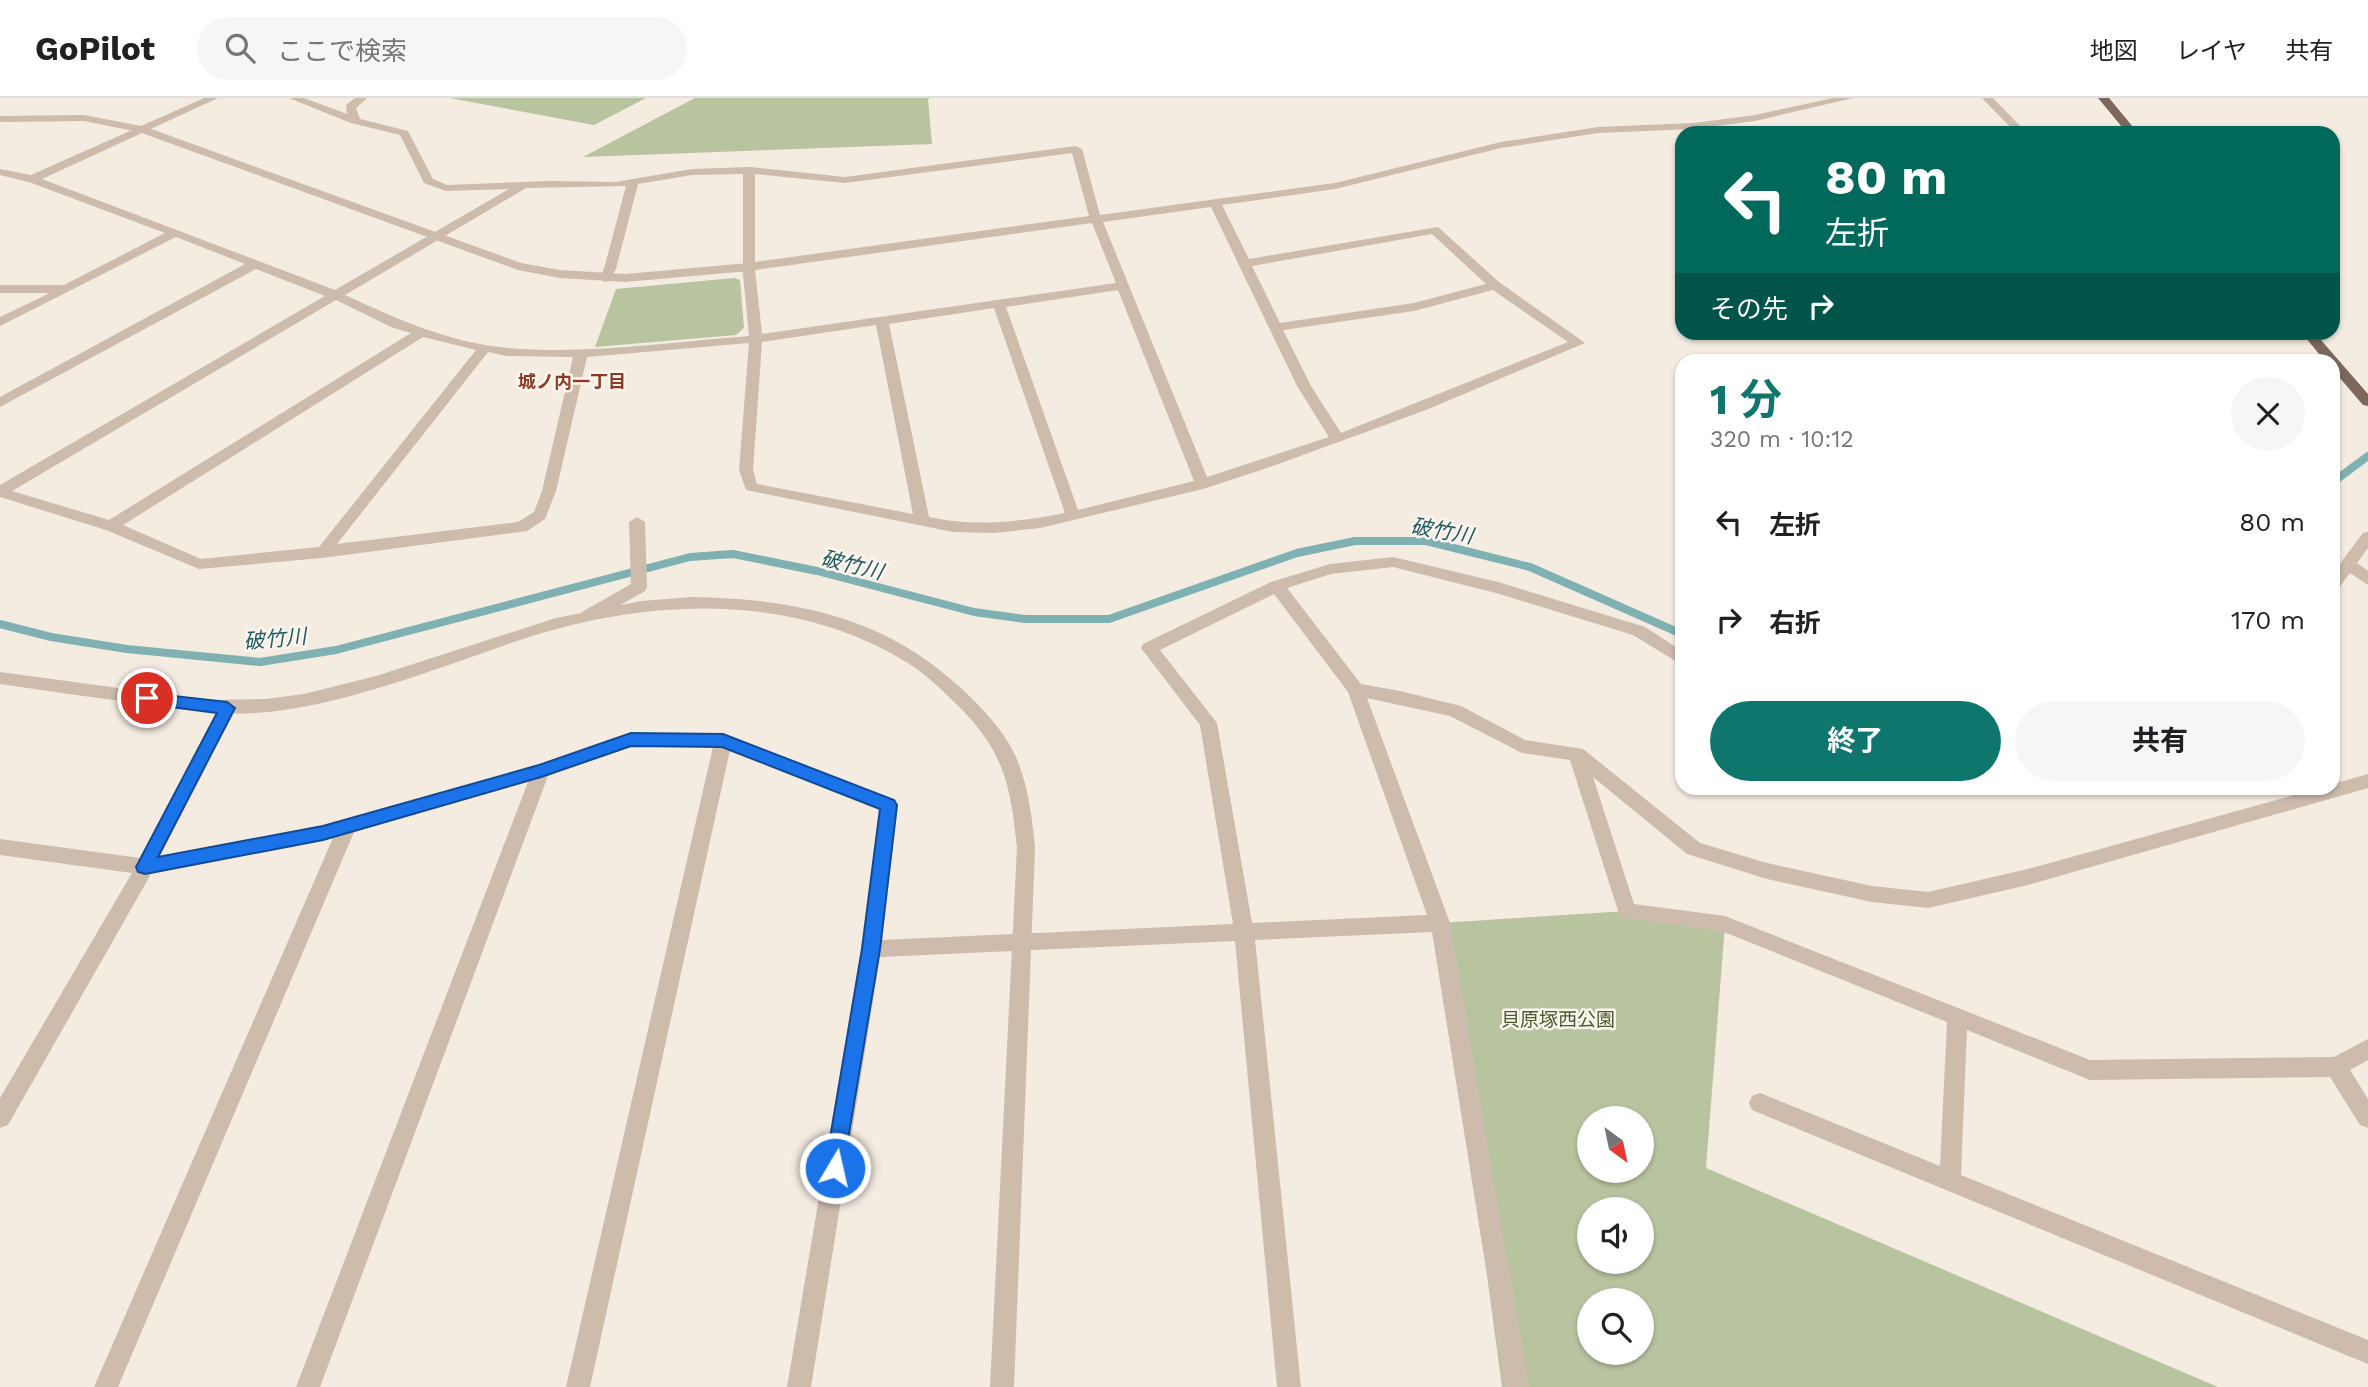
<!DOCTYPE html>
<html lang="ja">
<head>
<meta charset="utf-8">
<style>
	:root { --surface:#fff; --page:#f6f6f6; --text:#202124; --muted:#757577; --line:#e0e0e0; --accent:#0f766e }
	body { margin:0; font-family:"Work Sans","Noto Sans JP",sans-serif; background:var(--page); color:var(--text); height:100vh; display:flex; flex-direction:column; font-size:26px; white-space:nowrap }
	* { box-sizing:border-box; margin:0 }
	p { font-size:23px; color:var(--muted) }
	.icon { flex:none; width:38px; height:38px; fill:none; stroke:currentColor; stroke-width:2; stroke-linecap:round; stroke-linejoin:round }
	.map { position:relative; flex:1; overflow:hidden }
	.drawer { position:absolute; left:1675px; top:256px; width:665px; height:441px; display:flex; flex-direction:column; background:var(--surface); border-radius:21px; box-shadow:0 2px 5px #0004 }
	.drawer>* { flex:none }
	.top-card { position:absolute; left:1675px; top:28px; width:665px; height:214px; border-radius:21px; box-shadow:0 2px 5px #0004; background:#00695c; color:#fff; overflow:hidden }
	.needle { width:46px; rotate:147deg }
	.tools { position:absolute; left:1577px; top:1008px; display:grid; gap:14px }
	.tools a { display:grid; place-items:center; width:77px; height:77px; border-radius:50%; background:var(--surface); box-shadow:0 2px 5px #0004; font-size:35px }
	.pin { position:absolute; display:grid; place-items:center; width:60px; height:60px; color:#fff; margin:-30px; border:4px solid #fff; border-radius:50%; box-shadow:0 2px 7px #0007 }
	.me { position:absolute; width:77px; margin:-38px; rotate:9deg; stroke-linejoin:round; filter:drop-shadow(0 0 5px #0008) }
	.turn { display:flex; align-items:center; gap:24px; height:147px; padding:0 35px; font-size:32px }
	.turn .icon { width:91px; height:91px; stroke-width:2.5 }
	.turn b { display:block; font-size:49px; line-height:60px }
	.then { display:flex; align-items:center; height:66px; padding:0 35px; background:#0003; gap:14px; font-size:26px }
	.round { display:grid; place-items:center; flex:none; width:74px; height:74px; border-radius:37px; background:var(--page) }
	.summary { display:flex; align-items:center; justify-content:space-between; height:119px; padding:0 35px }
	h1 { font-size:42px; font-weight:700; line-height:52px; color:var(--accent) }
	.cta { display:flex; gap:14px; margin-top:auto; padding:14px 35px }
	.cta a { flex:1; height:80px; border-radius:42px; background:var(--accent); color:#fff; font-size:28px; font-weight:700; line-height:80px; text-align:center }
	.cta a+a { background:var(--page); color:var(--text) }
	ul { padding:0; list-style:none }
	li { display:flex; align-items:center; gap:21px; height:98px; padding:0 35px }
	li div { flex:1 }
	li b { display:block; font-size:26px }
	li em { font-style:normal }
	header { display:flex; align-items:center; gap:42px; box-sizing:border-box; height:98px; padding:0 35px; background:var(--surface); border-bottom:2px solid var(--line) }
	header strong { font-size:33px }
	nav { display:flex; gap:38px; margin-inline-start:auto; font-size:24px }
	.search { width:490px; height:63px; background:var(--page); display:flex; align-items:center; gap:18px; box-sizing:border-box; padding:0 24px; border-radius:38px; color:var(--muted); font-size:26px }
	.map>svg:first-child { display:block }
</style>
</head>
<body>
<header>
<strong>GoPilot</strong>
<div class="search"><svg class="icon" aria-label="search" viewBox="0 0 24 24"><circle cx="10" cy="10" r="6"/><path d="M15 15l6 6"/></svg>ここで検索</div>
<nav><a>地図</a><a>レイヤ</a><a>共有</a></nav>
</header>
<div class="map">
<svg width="2368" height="1289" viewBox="0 0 2368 1289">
	<rect width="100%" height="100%" fill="#f4ebe1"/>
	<path fill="#b8c4a0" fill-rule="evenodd" d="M450 0H646L594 27Z
		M695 0H931L928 1 932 46 583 59Z
		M734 180 740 182 744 230 736 237 595 249 616 191Z
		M1627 813 1725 826 1706 1070 2218 1289H1502L1440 825ZM1589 1020H1642V1073H1589ZM1589 1111H1642V1164H1589ZM1589 1202H1642V1255H1589Z"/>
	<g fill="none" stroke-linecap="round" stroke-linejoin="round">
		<path stroke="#7fb0b2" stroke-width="8" d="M2333 384 2368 358
			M0 526 51 539 127 551 260 564 336 552 690 459 733 456 817 473 974 514 1025 521H1109L1297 455 1355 443H1426L1530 469 1682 536"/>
		<path fill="#cdbbac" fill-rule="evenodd" d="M204 0H218L42 81 335 192 509 91 446 93 424 85 400 37 351 25 289 0H304L347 16 346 7 355 0H367L356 10 360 21 408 33 433 81 447 87 548 83 615 84 692 71 749 69 845 79 1076 48 1082 51 1100 117 1335 85 1501 44 1598 29 1694 25 1755 17 1833 0H1853L1755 23 1694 31 1598 35 1501 50 1335 91 1222 107 1249 161 1438 129 1499 184 1585 245 1426 312 1267 370 1203 391 1040 430 994 435 953 434 746 392 739 372 749 245 587 259 556 393 545 421 527 433 322 460 199 471 106 432 0 399V387L325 198 256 171 0 309V299L245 166 176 139 0 228V219L50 195H0V187H64L165 135 29 84 0 77V71L31 77ZM1072 55 1089 118 755 164V76L845 85ZM743 76V176L749 238C670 244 587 257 508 250 450 245 397 221 345 197L526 90 626 88 604 171 599 180 605 184 609 183 616 171 638 86 692 77ZM1211 109 1297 288 1329 339 1207 379 1103 124ZM1092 125 1116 185 762 236 755 172ZM1432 136 1486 186 1414 205 1280 225 1252 168ZM1118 192 1194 383 1078 412 1006 209ZM1493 192 1568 244 1341 335 1311 288 1283 232 1414 213ZM336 202 391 229 411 235 109 422 12 393ZM994 210 1065 415C1019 424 974 429 929 419L889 226ZM876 227 913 416 757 386 753 372 762 244ZM423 239 476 252 319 449 201 461 123 427ZM488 254 507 258 573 259 542 393 534 414 518 424 337 446Z
			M1982 0H1993L2027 35H2016Z
			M637 419 645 424 647 489 645 493 594 522H582L580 518 582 514 631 486 629 424Z
			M2368 434V450L2357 465 2368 473V487L2350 475 2339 490 2333 491V475L2363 435Z
			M1393 459 1498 484 1645 529 1682 553V567L1633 537 1496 495 1393 469 1331 476 1287 490 1361 586 1400 593 1461 608 1525 642 1583 651 1700 745 1767 765 1872 788 1928 794 2028 771 2319 690H2333V686L2368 676V690L2028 787 1928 810 1872 804 1767 781 1687 756 1593 679 1634 806 1725 818 2090 962 2334 959 2368 941V962L2350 972 2368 1001V1030L2360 1027 2330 979 2090 982 1967 932 1961 1077 2368 1242V1266L1752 1012 1749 1005 1752 998 1760 995 1940 1068 1947 924 1724 834 1620 819 1570 662 1522 655 1450 618 1367 600 1450 825 1529 1289H1505L1432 834 1255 842 1301 1289H1277L1235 843 880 859 811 1289H787L861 851 879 711 730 652 590 1289H566L713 649H631L548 678 320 1289H296L528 684 354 734 118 1289H94L333 740 151 776 8 1027 0 1030V1000L132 775 0 757V741L140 760 221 605H233L236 610 160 758 323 727 540 666 631 635H723L895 702 898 707 882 842 1233 826 1200 627 1141 550 1143 546 1271 484 1330 466ZM1274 496 1348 594 1427 817 1252 825 1217 625 1160 552Z"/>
		<path fill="#cdbbac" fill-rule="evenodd" d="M84 17 146 29 521 165 560 172 625 176 749 165 755 169 749 173 625 184 560 180 518 172 139 34 84 23 0 24V18Z
			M692 499C795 501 884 518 962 591 982 610 1003 631 1015 657 1028 686 1032 718 1035 750L1014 1289H990L1017 750C1010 681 1002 649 951 601 938 588 926 577 911 567 795 493 649 500 523 541 442 568 363 601 277 613 231 619 190 613 144 606 96 600 48 593 0 586V574L207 602 266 601 304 596 376 578 556 520 641 503Z"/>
		<path fill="#7d675c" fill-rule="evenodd" d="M2098 0H2109L2138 35H2127Z
			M2301 234H2314L2368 296V308L2363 307 2333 272V262H2324Z"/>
	</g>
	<path fill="#1a73e8" stroke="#114b97" stroke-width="2" d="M147 595 227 604 235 610 158 759 323 728 539 667 631 635 723 636 894 702 897 707 880 851 842 1077 835 1080 828 1077 825 1070 862 851 880 711 722 649 631 648 541 679 323 742 145 776 138 774 136 769 217 615 141 605 139 600Z"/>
	<g text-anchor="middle" stroke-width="5" stroke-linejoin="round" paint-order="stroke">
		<g font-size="18" font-weight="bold" fill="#8c3b22" stroke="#fbf5ee">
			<text x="572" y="290">城ノ内一丁目</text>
		</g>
		<g font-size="19" fill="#4a5a2e" stroke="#fbf5ee">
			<text x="1558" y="928">貝原塚西公園</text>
		</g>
		<g font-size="21" font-style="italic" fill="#1f5a5e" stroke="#fbf5ee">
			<text transform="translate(1442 433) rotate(10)" y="7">破竹川</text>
			<text transform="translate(852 467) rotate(14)" y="7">破竹川</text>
			<text transform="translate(275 541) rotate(-5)" y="7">破竹川</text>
		</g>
	</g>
</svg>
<div class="tools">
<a><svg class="needle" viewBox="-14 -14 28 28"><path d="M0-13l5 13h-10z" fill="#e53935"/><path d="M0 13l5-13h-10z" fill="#757577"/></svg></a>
<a><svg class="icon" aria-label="sound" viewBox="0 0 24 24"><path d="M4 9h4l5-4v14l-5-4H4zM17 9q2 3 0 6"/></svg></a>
<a><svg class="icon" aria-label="search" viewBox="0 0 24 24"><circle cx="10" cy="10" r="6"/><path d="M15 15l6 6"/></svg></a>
</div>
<div class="pin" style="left:147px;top:600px;background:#d93025"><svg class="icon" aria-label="arrive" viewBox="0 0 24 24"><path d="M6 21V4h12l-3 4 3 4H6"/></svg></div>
<svg class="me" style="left:835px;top:1070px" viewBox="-20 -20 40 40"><circle r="17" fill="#1a73e8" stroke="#fff" stroke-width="3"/><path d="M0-11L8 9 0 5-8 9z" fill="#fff"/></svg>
<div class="top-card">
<div class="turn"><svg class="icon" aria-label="left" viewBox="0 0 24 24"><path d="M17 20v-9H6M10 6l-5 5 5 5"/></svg><div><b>80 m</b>左折</div></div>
<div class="then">その先<svg class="icon" aria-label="right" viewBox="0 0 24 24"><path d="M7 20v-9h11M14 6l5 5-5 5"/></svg></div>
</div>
<section class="drawer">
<div class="summary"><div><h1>1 分</h1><p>320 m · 10:12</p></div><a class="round"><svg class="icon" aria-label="close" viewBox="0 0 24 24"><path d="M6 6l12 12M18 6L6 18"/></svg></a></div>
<ul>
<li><svg class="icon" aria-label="left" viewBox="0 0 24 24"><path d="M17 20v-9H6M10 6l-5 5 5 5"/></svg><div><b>左折</b></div><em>80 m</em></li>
<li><svg class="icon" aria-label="right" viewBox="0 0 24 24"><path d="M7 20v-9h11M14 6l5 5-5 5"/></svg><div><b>右折</b></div><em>170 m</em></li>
</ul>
<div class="cta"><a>終了</a><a>共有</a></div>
</section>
</div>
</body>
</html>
